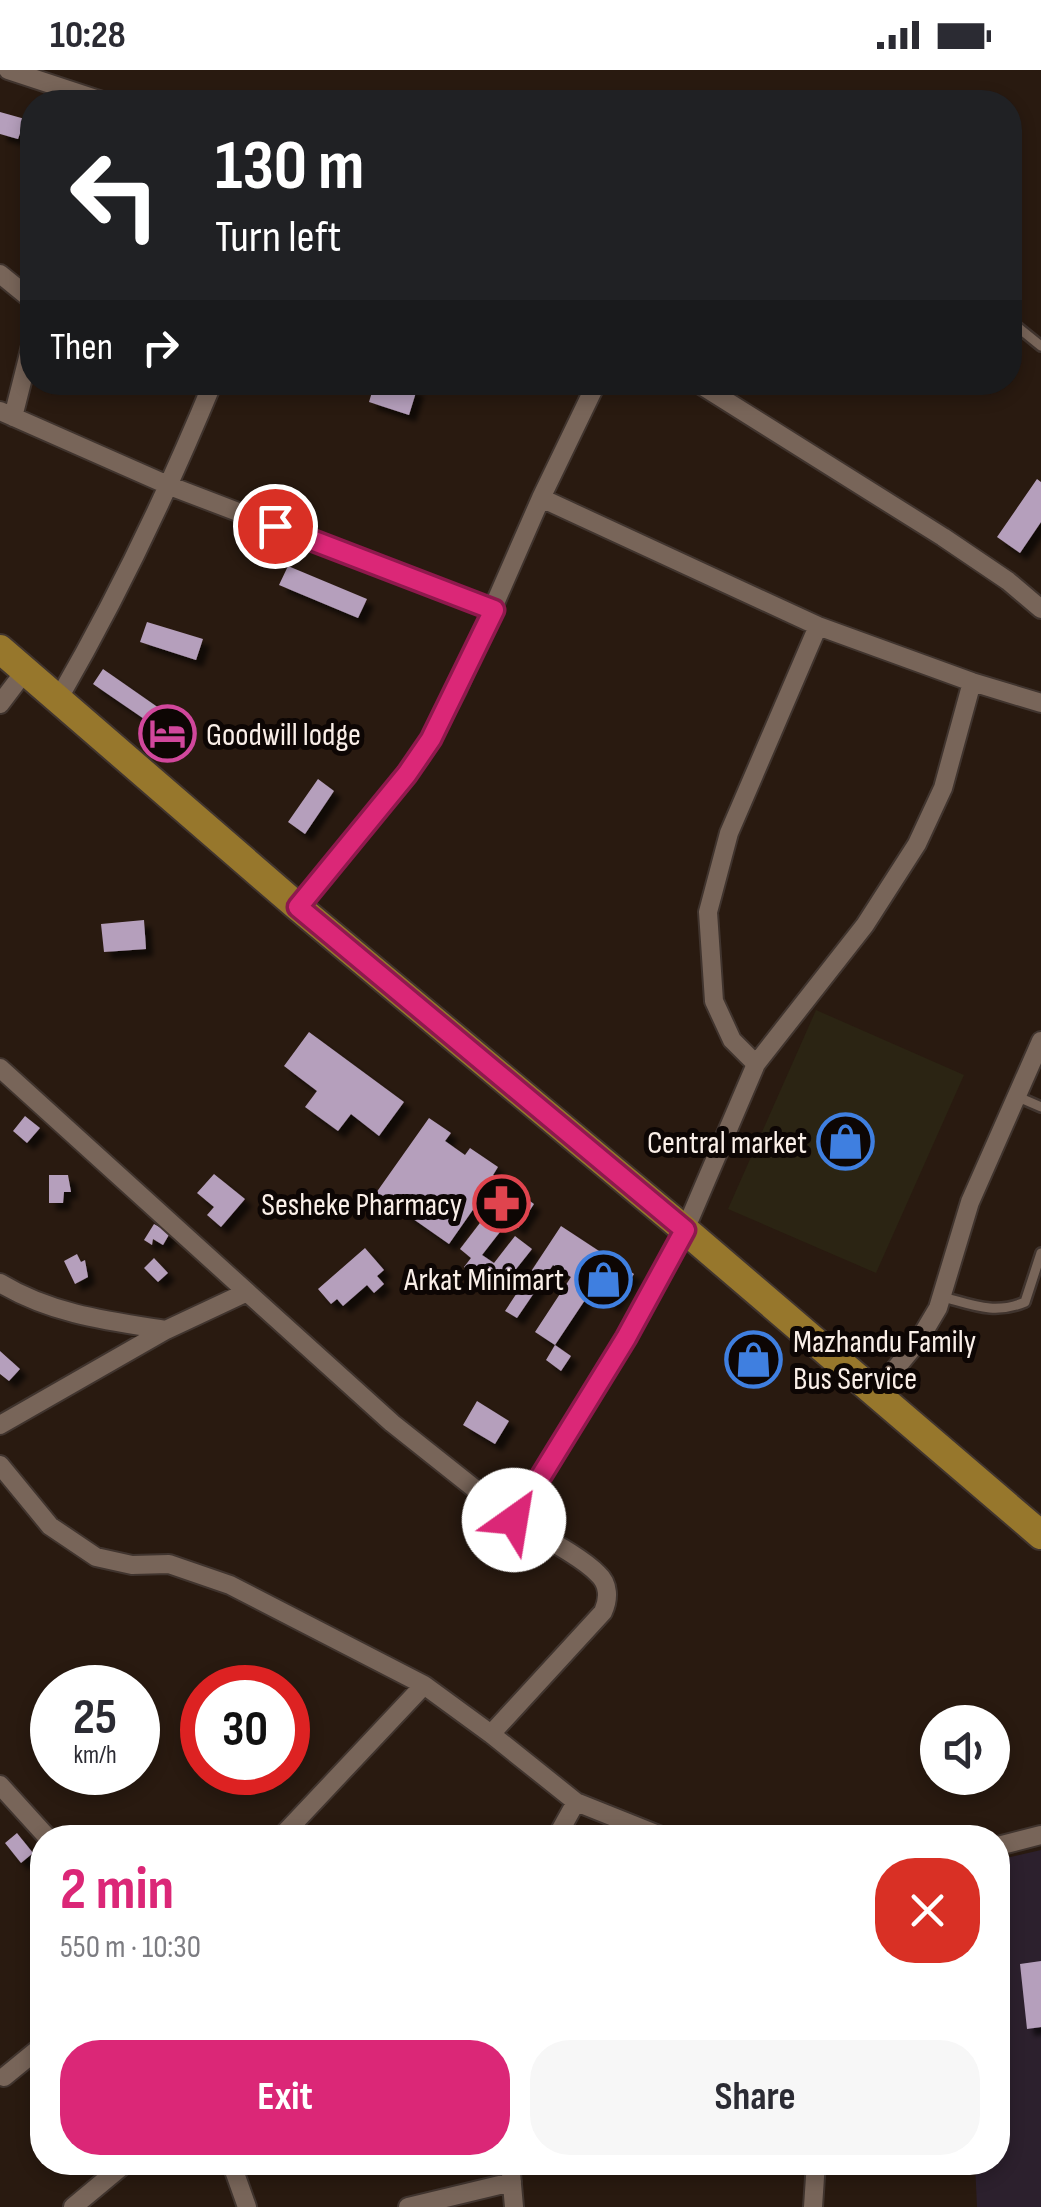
<!DOCTYPE html>
<html lang="en">
<head>
<meta charset="utf-8">
<style>
	:root { --surface:#fff; --page:#f7f7f7; --text:#2b2b33; --muted:#7c7c81; --accent:#db2777 }
	body { margin:0; font-family:"Sofia Sans Condensed",sans-serif; background:var(--page); color:var(--text); height:100vh; display:flex; flex-direction:column; font-size:38px; white-space:nowrap }
	* { box-sizing:border-box; margin:0 }
	p { font-size:32px; color:var(--muted) }
	.icon { flex:none; width:55px; height:55px; fill:none; stroke:currentColor; stroke-width:2; stroke-linecap:round; stroke-linejoin:round }
	.map { position:relative; flex:1; overflow:hidden }
	.side { position:absolute; left:30px; top:1755px; width:980px; height:350px; display:flex; flex-direction:column; background:var(--surface); border-radius:40px; box-shadow:0 5px 15px #0003 }
	.side>* { flex:none }
	.banner { position:absolute; left:20px; top:20px; width:1002px; height:305px; border-radius:40px; box-shadow:0 5px 15px #0003; background:#202124; color:#fff; overflow:hidden }
	.controls { position:absolute; left:920px; top:1635px; display:grid; gap:20px }
	.controls a { display:grid; place-items:center; width:90px; height:90px; border-radius:50%; background:var(--surface); box-shadow:0 5px 15px #0003; font-size:50px }
	.speed { position:absolute; left:30px; top:1595px; display:flex; gap:20px; font-size:50px; font-weight:700; text-align:center }
	.speed>* { display:grid; place-content:center; width:130px; height:130px; border-radius:50%; background:var(--surface); box-shadow:0 5px 15px #0003; line-height:1 }
	.speed small { font-size:25px; font-weight:400 }
	.speed .limit { border:15px solid #d22; background:#fff; color:#111 }
	.pin { position:absolute; display:grid; place-items:center; width:85px; height:85px; color:#fff; margin:-42px; border:5px solid #fff; border-radius:50%; box-shadow:0 2px 10px #0007 }
	.me { position:absolute; width:110px; margin:-55px; rotate:32deg; stroke-linejoin:round; filter:drop-shadow(0 0 8px #0008) }
	.turn { display:flex; align-items:center; gap:35px; height:210px; padding:0 30px; font-size:45px }
	.turn .icon { width:130px; height:130px; stroke-width:2.5 }
	.turn b { display:block; font-size:70px; line-height:85px }
	.then { display:flex; align-items:center; height:95px; padding:0 30px; background:#0003; gap:20px; font-size:38px }
	.round { display:grid; place-items:center; flex:none; width:105px; height:105px; border-radius:40px; background:var(--page) }
	.summary { display:flex; align-items:center; justify-content:space-between; height:170px; padding:0 30px }
	h1 { font-size:60px; font-weight:700; line-height:75px; color:var(--accent) }
	.primary-button { display:flex; gap:20px; margin-top:auto; padding:20px 30px }
	.primary-button a { flex:1; height:115px; border-radius:40px; background:var(--accent); color:#fff; font-size:40px; font-weight:700; line-height:115px; text-align:center }
	.primary-button a+a { background:var(--page); color:var(--text) }
	.status { display:flex; justify-content:space-between; align-items:center; height:70px; padding:0 50px; background:var(--surface); direction:ltr }
	.status svg { height:28px; fill:currentColor }
	.map>svg:first-child { display:block }
</style>
</head>
<body>
<div class="status"><b>10:28</b><svg viewBox="0 0 49 12"><path d="M0 12V9h3v3zM5 12V6h3v6zM10 12V3h3v9zM15 12V0h3v12zM26 1h20v11H26zM47 4h2v5h-2z"/></svg></div>
<div class="map">
<svg width="1041" height="2137" viewBox="0 0 1041 2137">
	<defs>
		<filter id="shadow"><feDropShadow dx="7" dy="7" stdDeviation="2.5" flood-color="#0009"/></filter>
	</defs>
	<rect width="100%" height="100%" fill="#291a10"/>
	<path fill="#2b2413" d="M816 940 964 1005 876 1203 728 1139Z"/>
	<path fill="#2c202d" d="M1041 1780V2137H977L975 2093 998 2092V1790Z"/>
	<path fill="#b59fbc" filter="url(#shadow)" d="M0 42 25 49 18 69 0 64Z
		M375 312H394L417 319 409 345 369 332Z
		M1037 409 1041 412V452L1020 483 997 467Z
		M288 496 367 529 358 548 279 515Z
		M147 552 203 569 196 590 140 572Z
		M103 599 179 652 169 666 93 614Z
		M318 709 334 721 305 764 288 752Z
		M144 850 146 879 104 882 101 854Z
		M309 962 404 1032 379 1066 351 1044 338 1061 305 1037 317 1021 284 996Z
		M25 1046 40 1058 27 1073 13 1061Z
		M429 1048 451 1063 445 1071 465 1085 470 1078 498 1097 493 1105 534 1134 518 1158 479 1131 449 1174 376 1123Z
		M214 1104 245 1129 221 1157 207 1145 214 1137 197 1123Z
		M49 1105H68L71 1122H64L63 1133H49Z
		M486 1145 503 1158 482 1185 494 1193 515 1166 532 1179 505 1213 491 1202 483 1212 464 1197 471 1188 460 1179Z
		M154 1154 170 1163 163 1175 153 1169 152 1175 144 1170Z
		M561 1156 634 1204 613 1235 591 1221 555 1275 535 1262 571 1207 553 1195 517 1248 505 1241Z
		M365 1178 384 1200 377 1206 384 1214 374 1223 367 1215 343 1236 337 1229 331 1234 318 1219Z
		M77 1184 81 1192 85 1190 88 1207 75 1214 64 1191Z
		M154 1188 168 1203 158 1212 144 1198Z
		M555 1275 571 1286 561 1301 546 1290Z
		M0 1281 20 1299 9 1311 0 1304Z
		M477 1331 509 1351 495 1374 463 1355Z
		M17 1763 33 1783 21 1793 5 1773Z
		M1041 1891V1957L1027 1959 1020 1894Z"/>
	<g fill="none" stroke-linecap="round" stroke-linejoin="round">
		<defs>
			<path id="lane" d="M444 32H517
				M1010 251 1041 276
				M1016 1026 1041 1037
				M943 1227C973 1235 995 1245 1025 1232L1041 1183"/>
			<path id="street" d="M8 0 105 32
				M0 204 32 230
				M696 312 943 467 1008 511 1041 539
				M0 341 170 416 494 540
				M13 347 32 272
				M541 428 818 556 972 612 1041 633
				M59 628C118 526 168 421 213 312
				M0 634 25 601
				M298 837 407 704 431 669 457 620 541 428 597 312
				M756 994 732 970 714 931 708 842 729 763 818 556
				M0 998 247 1222 166 1260 0 1355
				M0 1213C51 1244 108 1251 166 1260
				M247 1222 392 1353 514 1450
				M874 1325 919 1270 938 1238 970 1132 1041 971
				M0 1395 50 1456 96 1487 132 1495 169 1494 230 1515 424 1615
				M491 1664 576 1732 666 1768
				M0 1715 48 1768
				M280 1768 424 1615 491 1664 603 1542C609 1529 609 1514 598 1504 581 1486 537 1464 514 1450L626 1268 685 1160 756 994 865 855 917 774 943 718 972 612
				M556 1768 576 1732
				M998 1776 1041 1765
				M4 2007 42 1976
				M231 2092 247 2137
				M510 2092 514 2137
				M73 2137 127 2092
				M408 2137 512 2112
				M813 2137 816 2092"/>
			<path id="primary" d="M0 579 298 837 685 1160 1041 1465"/>
		</defs>
		<use href="#lane" stroke="#40342e" stroke-width="14"/>
		<use href="#street" stroke="#40342e" stroke-width="22"/>
		<use href="#primary" stroke="#40342e" stroke-width="32"/>
		<use href="#lane" stroke="#786559" stroke-width="9"/>
		<use href="#street" stroke="#786559" stroke-width="18"/>
		<use href="#primary" stroke="#97772c" stroke-width="28"/>
	</g>
	<g fill="none" stroke-linecap="round" stroke-linejoin="round">
		<defs>
			<path id="route" d="M275 456 494 540 431 669 407 704 298 837 685 1160 626 1268 514 1450"/>
		</defs>
		<use href="#route" stroke="#8e194d" stroke-width="25"/>
		<use href="#route" stroke="#db2777" stroke-width="18"/>
	</g>
	<defs>
		<symbol id="hotel-ring" viewBox="-11 -11 22 22"><circle r="9.5" fill="#0d0604" stroke="#d1479c" stroke-width="1.5"/><path d="M-6-4.5h1.5V1H6V5H4.5V3h-9V5H-6ZM-4 0a1.8 1.8 0 1 1 3.6 0ZM.5 0V-2.5h3Q6-2.5 6 0Z" fill="#d1479c"/></symbol>
		<symbol id="shop-ring" viewBox="-11 -11 22 22"><circle r="9.5" fill="#0d0604" stroke="#3f7fe0" stroke-width="1.5"/><path d="M-5-2.5h2.3a2.7 3.5 0 0 1 5.4 0H5L5.5 6h-11ZM-1.5-2.5h3a1.5 2.3 0 0 0-3 0Z" fill="#3f7fe0"/></symbol>
		<symbol id="pharmacy-ring" viewBox="-11 -11 22 22"><circle r="9.5" fill="#0d0604" stroke="#e0444e" stroke-width="1.5"/><path d="M-2-6h4v4h4v4h-4v4h-4v-4h-4v-4h4Z" fill="#e0444e"/></symbol>
	</defs>
	<g fill-rule="evenodd">
		<use href="#hotel-ring" x="136" y="632" width="63" height="63"/>
		<use href="#shop-ring" x="814" y="1040" width="63" height="63"/>
		<use href="#pharmacy-ring" x="470" y="1102" width="63" height="63"/>
		<use href="#shop-ring" x="572" y="1178" width="63" height="63"/>
		<use href="#shop-ring" x="722" y="1258" width="63" height="63"/>
	</g>
	<g text-anchor="middle" stroke-width="10" stroke-linejoin="round" paint-order="stroke">
		<g font-size="32" fill="#faefe8" stroke="#0d0604" text-anchor="end">
			<text x="206" y="675" text-anchor="start">Goodwill lodge</text>
			<text x="807" y="1083">Central market</text>
			<text x="462" y="1145">Sesheke Pharmacy</text>
			<text x="564" y="1220">Arkat Minimart</text>
			<text x="793" y="1282" text-anchor="start">Mazhandu Family<tspan x="793" dy="37">Bus Service</tspan></text>
		</g>
	</g>
</svg>
<div class="controls">
<a><svg class="icon" aria-label="sound" viewBox="0 0 24 24"><path d="M4 9h4l5-4v14l-5-4H4zM17 9q2 3 0 6"/></svg></a>
</div>
<div class="speed"><div>25<small>km/h</small></div><div class="limit">30</div></div>
<div class="pin" style="left:275px;top:456px;background:#d93025"><svg class="icon" aria-label="arrive" viewBox="0 0 24 24"><path d="M6 21V4h12l-3 4 3 4H6"/></svg></div>
<svg class="me" style="left:514px;top:1450px" viewBox="-20 -20 40 40"><circle r="19" fill="#fff"/><path d="M0-13L10 11 0 6-10 11z" fill="#db2777"/></svg>
<div class="banner">
<div class="turn"><svg class="icon" aria-label="left" viewBox="0 0 24 24"><path d="M17 20v-9H6M10 6l-5 5 5 5"/></svg><div><b>130 m</b>Turn left</div></div>
<div class="then">Then<svg class="icon" aria-label="right" viewBox="0 0 24 24"><path d="M7 20v-9h11M14 6l5 5-5 5"/></svg></div>
</div>
<section class="side">
<div class="summary"><div><h1>2 min</h1><p>550 m · 10:30</p></div><a class="round" style="background:#d93025;color:#fff"><svg class="icon" aria-label="close" viewBox="0 0 24 24"><path d="M6 6l12 12M18 6L6 18"/></svg></a></div>
<div class="primary-button"><a>Exit</a><a>Share</a></div>
</section>
</div>
</body>
</html>
